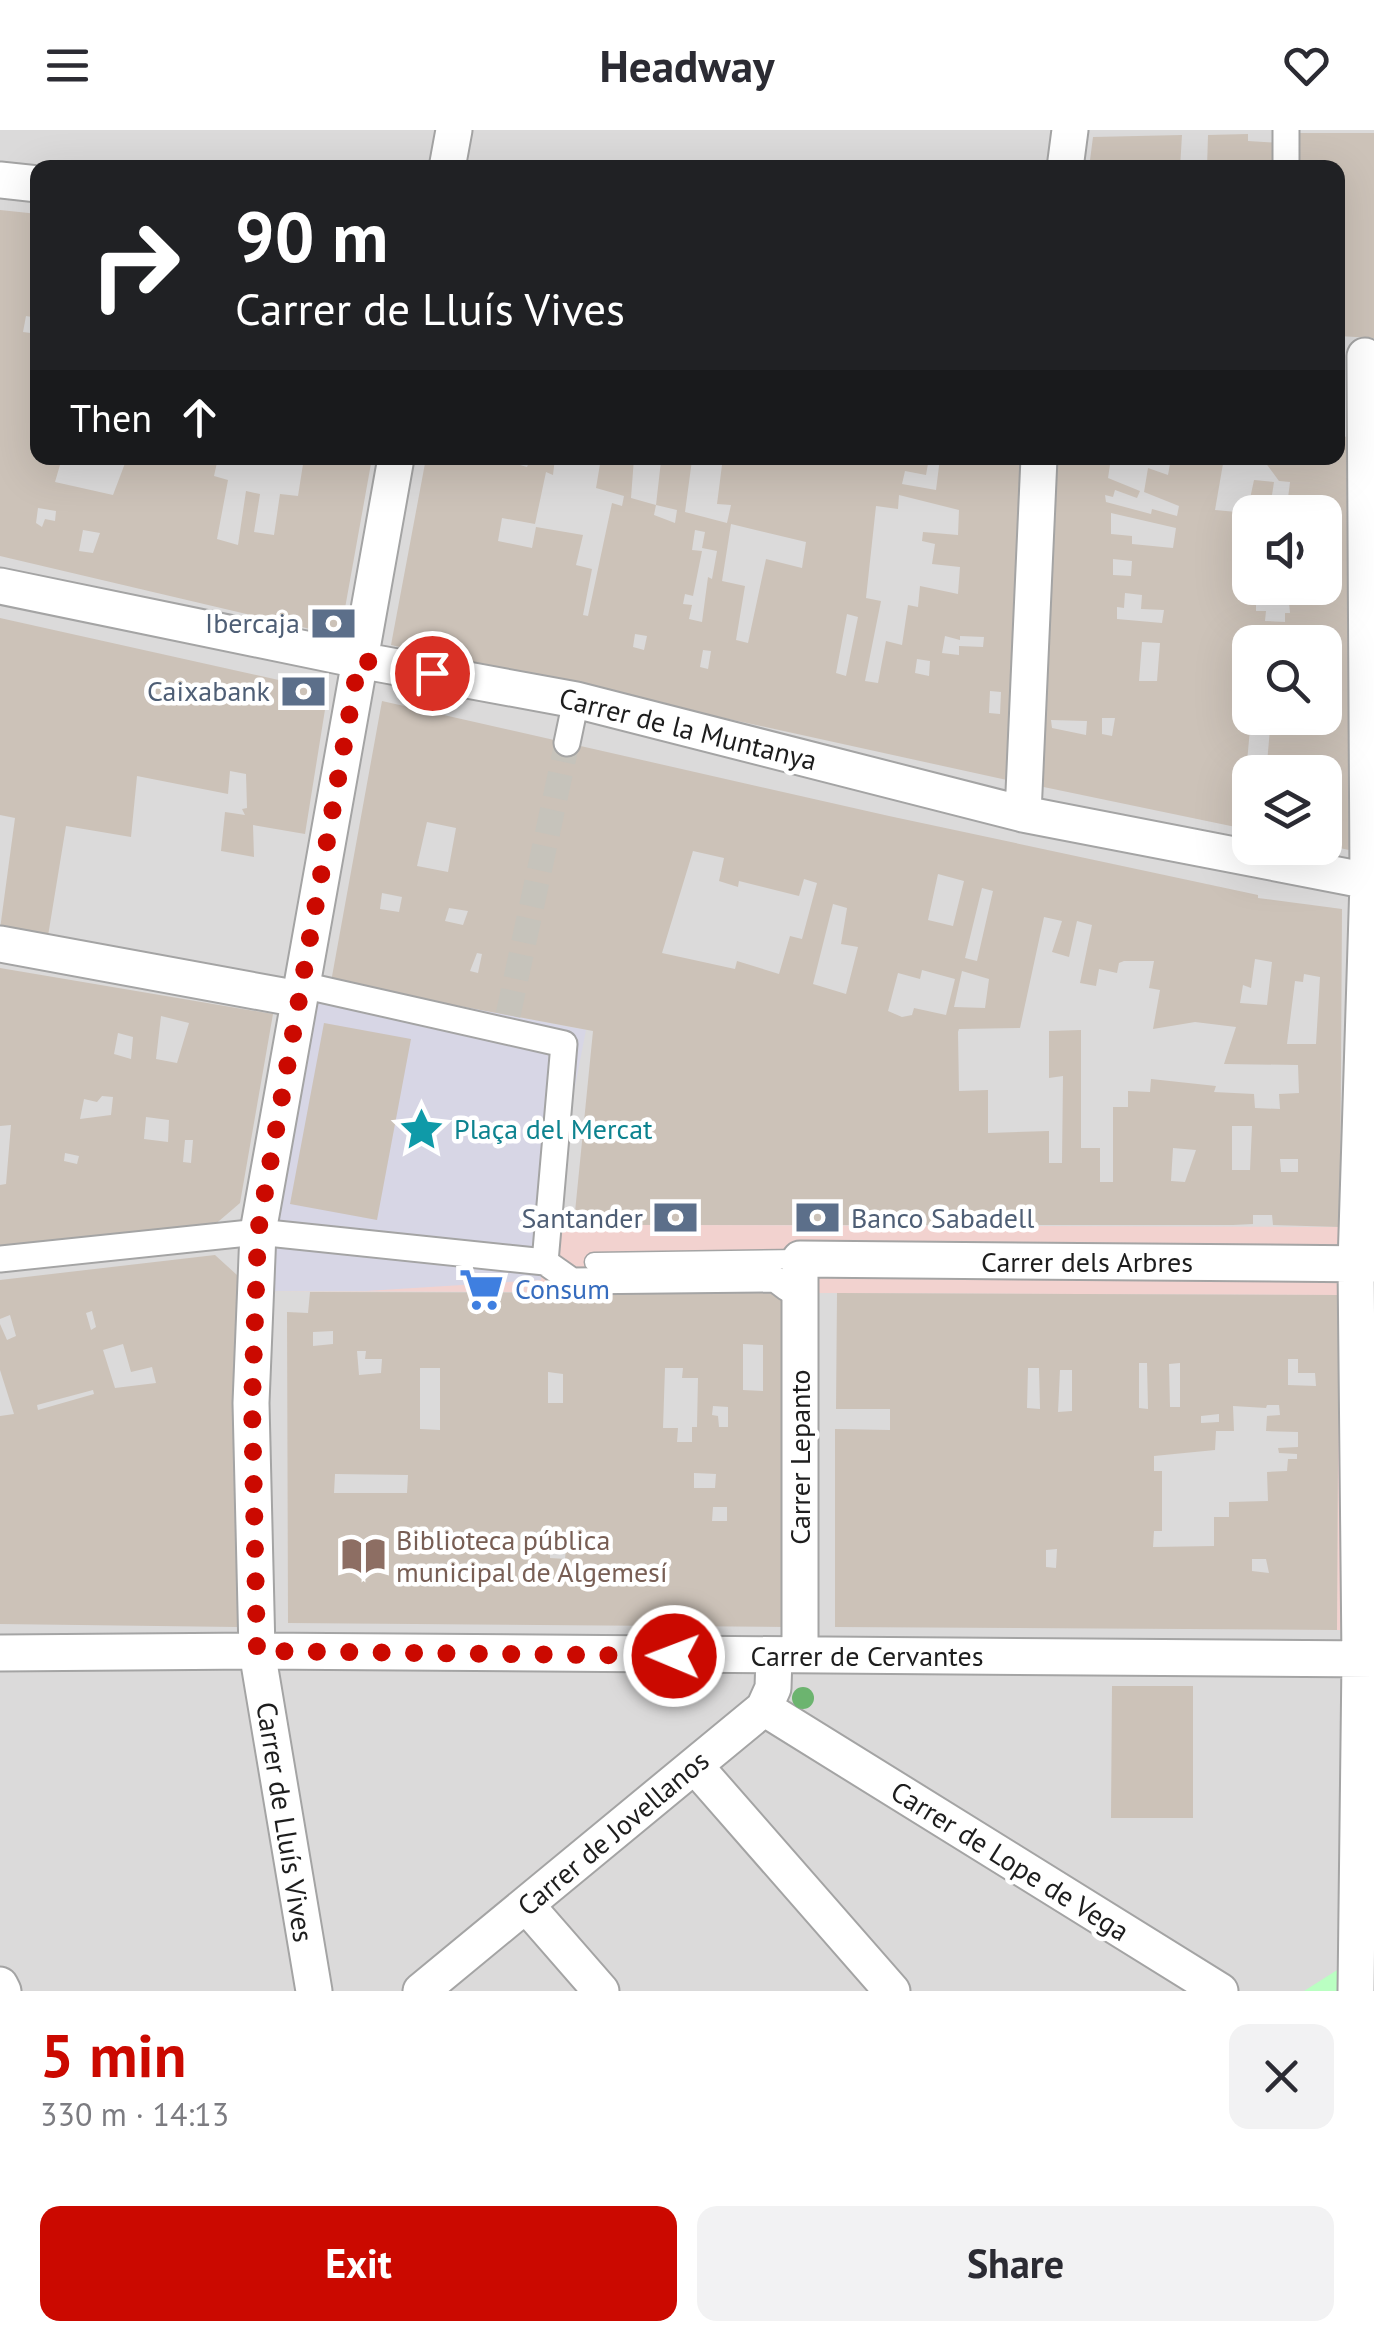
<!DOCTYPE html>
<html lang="en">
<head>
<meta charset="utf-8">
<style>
	:root { --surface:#fff; --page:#f2f2f3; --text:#2b2b33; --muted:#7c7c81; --accent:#cb0900 }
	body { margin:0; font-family:"PT Sans",sans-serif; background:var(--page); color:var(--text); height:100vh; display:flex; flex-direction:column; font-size:38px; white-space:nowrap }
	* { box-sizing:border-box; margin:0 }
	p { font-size:32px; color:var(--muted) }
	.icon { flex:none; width:55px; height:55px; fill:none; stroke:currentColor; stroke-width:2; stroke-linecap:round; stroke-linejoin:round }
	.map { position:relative; height:1861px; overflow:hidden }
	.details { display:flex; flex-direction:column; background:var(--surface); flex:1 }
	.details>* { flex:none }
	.hud { position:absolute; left:30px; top:30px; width:1315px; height:305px; border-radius:20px; box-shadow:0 10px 40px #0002; background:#202124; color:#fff; overflow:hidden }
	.controls { position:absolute; left:1232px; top:365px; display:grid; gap:20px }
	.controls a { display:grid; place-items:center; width:110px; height:110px; border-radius:20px; background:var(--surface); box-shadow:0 10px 40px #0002; font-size:50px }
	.pin { position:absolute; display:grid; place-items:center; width:85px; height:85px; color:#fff; margin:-42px; border:5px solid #fff; border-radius:50%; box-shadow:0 2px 10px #0007 }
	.me { position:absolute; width:110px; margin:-55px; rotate:271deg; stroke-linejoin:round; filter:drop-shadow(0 0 8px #0008) }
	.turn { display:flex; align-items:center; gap:35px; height:210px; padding:0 40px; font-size:45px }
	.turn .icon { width:130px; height:130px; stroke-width:2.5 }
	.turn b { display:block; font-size:70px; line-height:85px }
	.then { display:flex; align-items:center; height:95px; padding:0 40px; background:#0003; gap:20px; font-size:38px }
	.round { display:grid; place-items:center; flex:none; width:105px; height:105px; border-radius:20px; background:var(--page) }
	.headline { display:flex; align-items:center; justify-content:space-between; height:170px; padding:0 40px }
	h1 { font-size:60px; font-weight:700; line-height:75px; color:var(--accent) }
	.primary-button { display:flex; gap:20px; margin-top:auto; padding:20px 40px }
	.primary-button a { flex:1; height:115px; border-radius:20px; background:var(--accent); color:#fff; font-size:40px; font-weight:700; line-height:115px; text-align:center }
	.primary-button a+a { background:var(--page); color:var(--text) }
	header { display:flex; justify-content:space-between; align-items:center; height:130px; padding:0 40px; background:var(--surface); font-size:45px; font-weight:700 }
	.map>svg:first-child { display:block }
</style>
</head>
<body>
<header><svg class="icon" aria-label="menu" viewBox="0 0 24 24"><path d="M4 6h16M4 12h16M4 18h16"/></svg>Headway<svg class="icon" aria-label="heart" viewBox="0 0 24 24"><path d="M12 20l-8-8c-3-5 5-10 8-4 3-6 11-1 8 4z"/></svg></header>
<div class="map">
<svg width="1374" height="1861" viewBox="0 0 1374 1861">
	<rect width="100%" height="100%" fill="#f0ece2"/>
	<path fill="#dbdada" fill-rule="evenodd" d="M0 0H1374V1861H0ZM38 38H1338V328H38ZM1250 382H1325V458H1250ZM1250 512H1325V588H1250ZM1250 642H1325V718H1250Z"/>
	<path fill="#f2d2cf" d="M261 1094 1374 1097V1501L1337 1500 1338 1165 257 1161Z"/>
	<path fill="#baffc2" d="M1356 1828V1861H1304Z"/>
	<path fill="#d7d6e5" d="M303 846 586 900 547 1099 541 1150 366 1161H257Z"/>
	<path fill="#ccc2b8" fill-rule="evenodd" d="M1299 3H1374V208L1338 206V38H1299Z
		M1248 4V11L1282 13 1281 38H1207L1208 5Z
		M1182 5 1180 38H1089L1093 7Z
		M0 80 38 84V188L26 186 23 202 38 204V328H62L55 352 113 365 127 328H218L214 346 228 350 217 409 238 415 246 361 260 364 254 402 274 405 280 364 298 366 304 328H372L340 506 0 426ZM38 378 56 381 55 391 45 389 42 397 36 393ZM83 400 100 403 93 423 79 421Z
		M1338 300 1355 315 1354 721 1325 715V642H1280V637L1266 635 1265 642H1250V700L1034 655 1046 328H1111L1108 348 1140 361 1137 368 1115 360 1113 367 1105 365 1106 372 1151 384 1152 379 1177 386 1179 376 1144 362 1148 338 1168 345 1171 328H1224L1215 380 1247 383 1254 350 1274 352 1272 365 1288 368 1290 352 1279 351 1262 328H1338ZM1250 382H1325V458H1250ZM1111 383 1176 398 1173 418 1132 414V406L1111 404ZM1113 429 1132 431 1131 446 1113 445ZM1125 463 1142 465 1141 479 1164 480 1162 493 1117 489V477L1124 478ZM1256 470 1289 472 1290 483H1285V492L1265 491 1266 481H1256ZM1254 504 1278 512H1325V588H1285L1283 600 1270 599 1267 633 1247 632 1251 588 1250 512H1254ZM1142 512 1160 513 1157 551H1139ZM1102 588H1115L1112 606 1102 604ZM1051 590 1087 591 1086 605 1052 598Z
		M426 328H496L527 337 531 328H555L553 345 546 342 535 394 502 388 498 411 532 418 536 397 583 405 576 435 592 439 583 485 588 486 612 373 622 376 624 366 596 358 601 328H634L631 368 656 375 654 385 675 393 677 380 656 375 661 331 654 328H929L926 345 905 341 902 354 936 360 940 328H1027L1016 652 391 515ZM692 330 722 335 717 374 731 375 727 393 685 382ZM899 365 959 380 958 405 923 402 922 411 935 414 932 434 960 437 958 464 920 456 918 477 908 475 902 515 886 511 878 553 865 551 881 471 866 468 876 376 898 379ZM731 394 806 412 802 438 766 429 748 513 736 510 745 456 722 451ZM695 400 705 402 702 418 717 421 712 449 708 447 702 492 689 489 692 475 683 474 685 464 693 466 702 421 692 420ZM847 484 858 487 846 546 836 543ZM635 504 647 506 644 520 633 517ZM945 506 960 510V506L984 507 983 517 959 516V525L942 523ZM703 520 711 521 708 539 700 537ZM917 529 930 531 929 546 915 543ZM990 561 1001 562 1000 584 989 583Z
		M0 488 328 561 305 704 253 695 254 727 221 721 225 682 245 685 242 679 247 678 246 644 230 641 228 664 137 646 131 707 66 696 48 806 0 799 15 688 0 685Z
		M382 571 889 686 1258 765V768L1342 779 1340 1097 1273 1095 1272 1085H1253V1094L1233 1095H583L575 1082 593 901 331 852ZM427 692 456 698 448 742 417 736ZM693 721 724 728 719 751 738 757 739 751 799 766 804 749 817 753 802 809 790 806 779 844 737 831 735 839 662 823ZM938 744 964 751 953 796 928 790ZM982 758 993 761 977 831 965 828ZM382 763 402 767 399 782 380 779ZM833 774 847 778 841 814 858 817 846 864 813 854ZM449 778 468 781 463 795 445 791ZM1044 787 1062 791 1052 822 1069 827 1077 791 1092 795 1080 853 1096 856 1099 839 1117 843 1119 833 1124 831H1154L1149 858 1160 860 1153 899 1195 892 1236 897 1224 934 1298 935 1299 963 1279 964 1280 979 1255 978 1254 964 1214 962 1216 956 1151 949 1150 962 1128 961V977H1113V1052H1100V1018H1081V900L1049 901V948L1063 946 1062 1033H1049V1001L988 1003V960L959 961 958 902 959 899 1020 898ZM477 823 482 824 478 843 470 841ZM1255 829 1272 832 1267 875 1240 873 1243 855 1251 858ZM922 840 955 849 946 885 914 878 912 885 902 887 888 881 898 843 920 849ZM962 841 989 849 985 878 954 877ZM1304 844 1320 847 1316 914H1287L1295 851 1303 852ZM1232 996H1252L1250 1040H1232ZM1173 1018 1196 1020 1185 1052 1171 1051ZM1280 1029H1298V1042H1281Z
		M0 838 273 884 240 1073 212 1097 0 1124V1055L6 1054 11 995 0 996ZM161 886 189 893 177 933 156 929ZM118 903 133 907 131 929 114 924ZM102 966 113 967 111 985 80 989 84 969 97 972ZM146 987 169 990 168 1012 144 1009ZM185 1010H193L191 1033 183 1032ZM65 1023 79 1026 77 1034 64 1031Z
		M324 893 411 909 377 1090 290 1074Z
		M215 1125 237 1145V1497L0 1494V1286L14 1284 0 1240V1194L7 1210 16 1206 10 1185 0 1189V1150ZM92 1181 96 1197 91 1200 86 1183ZM123 1214 131 1242 152 1237 156 1253 115 1258 103 1220ZM93 1260 94 1264 38 1280 37 1275Z
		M310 1162 787 1163V1497L288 1493 287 1182 308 1183ZM333 1201V1214L313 1216V1202ZM743 1214 763 1215V1261L743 1260ZM357 1221H366L365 1229H382L381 1243 359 1245ZM420 1238H440V1300L420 1299ZM665 1238H683L682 1248H698L697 1297H692V1312H677L678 1298H663ZM548 1242 563 1244V1273H548ZM713 1276 728 1277V1297H719L718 1286 712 1285ZM694 1343 716 1344 715 1358H694ZM335 1344 408 1345 407 1363H334ZM713 1377H727V1391H712ZM550 1417 566 1418 565 1429 550 1428Z
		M837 1163 1339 1165 1337 1500 835 1497V1299L890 1300V1279H836ZM1288 1229H1298V1243H1315L1316 1256 1288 1255ZM1139 1233H1147L1148 1279 1139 1278ZM1180 1233V1277H1170L1169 1234ZM1028 1238H1039L1040 1279 1027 1278ZM1060 1240H1072V1281L1058 1282ZM1267 1275H1279L1280 1285 1267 1286 1266 1301 1298 1302V1317L1278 1318 1279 1323 1297 1324V1329H1288L1287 1341 1267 1342 1268 1371 1229 1372V1387H1214V1416L1153 1417 1154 1401H1162V1341H1154V1326L1215 1320 1216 1301H1234L1233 1276 1266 1278ZM1219 1284V1292L1201 1293V1286ZM1057 1419 1056 1438 1046 1437V1420ZM1252 1429H1266L1269 1443 1252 1441Z
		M1112 1556H1193V1688H1111Z"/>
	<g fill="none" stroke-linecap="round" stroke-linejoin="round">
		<path stroke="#c6c3bb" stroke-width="25" stroke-dasharray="25 12" stroke-linecap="butt" d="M508 885 567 613"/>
		<defs>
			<path id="service" d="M594 1132 800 1129"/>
			<path id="pedestrian" d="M1286 38V0
				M567 613 576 570
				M302 855 564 914 545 1132
				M0 1129 258 1102 545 1132 572 1151 775 1149 787 1158"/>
			<path id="minor" d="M447 38 454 0
				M1065 38 1070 0
				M0 50 38 54
				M0 456 359 530 576 570 1023 684 1374 752
				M1023 684 1039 328
				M0 814 299 869
				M0 1523 257 1521 1374 1529
				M800 1524V1129L1374 1134
				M764 1578 1220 1861
				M695 1636 892 1861
				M526 1775 601 1861
				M0 1855 3 1861
				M314 1861 257 1521 251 1273 258 1102 396 328
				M421 1861 764 1578 773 1558 774 1527
				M1356 1861 1360 1529 1356 1134 1368 752 1365 226"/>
		</defs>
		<use href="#service" stroke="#a4a4a4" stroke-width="21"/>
		<use href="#pedestrian" stroke="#a4a4a4" stroke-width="29"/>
		<use href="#minor" stroke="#a4a4a4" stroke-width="39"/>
		<use href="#service" stroke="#fff" stroke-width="18"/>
		<use href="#pedestrian" stroke="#fff" stroke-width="25"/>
		<use href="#minor" stroke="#fff" stroke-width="35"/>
	</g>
	<circle fill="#6cb46f" cx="803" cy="1568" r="11"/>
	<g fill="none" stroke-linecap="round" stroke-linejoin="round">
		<path stroke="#cb0900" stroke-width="18" stroke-dasharray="0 32.4" d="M432 543 359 530 258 1102 252 1273 257 1521 674 1526"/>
	</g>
	<defs>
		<symbol id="bank-bare" viewBox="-9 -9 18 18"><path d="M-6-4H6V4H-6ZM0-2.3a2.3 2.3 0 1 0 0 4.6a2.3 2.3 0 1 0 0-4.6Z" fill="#5c6f8a" stroke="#fff" stroke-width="2.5" paint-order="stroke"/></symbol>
		<symbol id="sight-bare" viewBox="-9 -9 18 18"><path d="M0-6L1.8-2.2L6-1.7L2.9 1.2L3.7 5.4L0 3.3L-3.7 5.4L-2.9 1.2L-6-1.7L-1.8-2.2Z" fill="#0f9aa8" stroke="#fff" stroke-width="2.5" paint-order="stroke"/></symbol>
		<symbol id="supermarket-bare" viewBox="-9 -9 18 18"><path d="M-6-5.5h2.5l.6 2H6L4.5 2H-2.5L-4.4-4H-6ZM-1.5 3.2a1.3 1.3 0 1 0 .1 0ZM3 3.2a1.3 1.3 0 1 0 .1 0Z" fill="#3f7fe0" stroke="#fff" stroke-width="2.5" paint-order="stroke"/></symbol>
		<symbol id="library-bare" viewBox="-9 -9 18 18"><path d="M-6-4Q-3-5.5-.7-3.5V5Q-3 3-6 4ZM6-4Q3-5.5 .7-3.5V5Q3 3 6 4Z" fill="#8d6e63" stroke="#fff" stroke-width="2.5" paint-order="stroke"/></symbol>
	</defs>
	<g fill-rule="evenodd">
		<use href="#bank-bare" x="302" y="462" width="63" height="63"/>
		<use href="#bank-bare" x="272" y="530" width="63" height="63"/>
		<use href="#sight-bare" x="390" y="968" width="63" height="63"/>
		<use href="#bank-bare" x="644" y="1056" width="63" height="63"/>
		<use href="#bank-bare" x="786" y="1056" width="63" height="63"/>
		<use href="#supermarket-bare" x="450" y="1128" width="63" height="63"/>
		<use href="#library-bare" x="332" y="1394" width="63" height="63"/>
	</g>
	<g text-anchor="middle" stroke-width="9" stroke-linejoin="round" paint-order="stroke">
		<g font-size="28" fill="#4e5e75" stroke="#fff" text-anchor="end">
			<text x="300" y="503">Ibercaja</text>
			<text x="270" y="571">Caixabank</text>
			<text x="643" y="1098">Santander</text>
			<text x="851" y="1098" text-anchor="start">Banco Sabadell</text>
		</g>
		<g font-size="28" fill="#1d1d1d" stroke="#fff">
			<text transform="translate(688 599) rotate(14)" y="10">Carrer de la Muntanya</text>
			<text x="1087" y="1142">Carrer dels Arbres</text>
			<text transform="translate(800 1327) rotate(-90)" y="10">Carrer Lepanto</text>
			<text x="867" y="1536">Carrer de Cervantes</text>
			<text transform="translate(285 1692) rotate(81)" y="10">Carrer de Lluís Vives</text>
			<text transform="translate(613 1703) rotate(-40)" y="10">Carrer de Jovellanos</text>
			<text transform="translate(1010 1731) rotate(32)" y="10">Carrer de Lope de Vega</text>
		</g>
		<g font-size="28" fill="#0d838f" stroke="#fff" text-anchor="start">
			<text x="454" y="1009">Plaça del Mercat</text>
		</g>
		<g font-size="28" fill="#366cbe" stroke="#fff" text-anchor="start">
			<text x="515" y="1169">Consum</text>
		</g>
		<g font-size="28" fill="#785e54" stroke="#fff" text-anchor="start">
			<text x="396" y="1420">Biblioteca pública<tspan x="396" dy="32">municipal de Algemesí</tspan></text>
		</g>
	</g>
</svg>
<div class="controls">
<a><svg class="icon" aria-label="sound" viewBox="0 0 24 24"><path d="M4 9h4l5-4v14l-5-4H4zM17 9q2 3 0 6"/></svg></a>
<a><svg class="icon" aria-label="search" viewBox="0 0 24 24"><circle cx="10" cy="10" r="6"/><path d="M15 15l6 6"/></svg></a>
<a><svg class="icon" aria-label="layers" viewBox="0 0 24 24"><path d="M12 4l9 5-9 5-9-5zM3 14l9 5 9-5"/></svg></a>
</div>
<div class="pin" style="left:432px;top:543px;background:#d93025"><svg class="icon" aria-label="arrive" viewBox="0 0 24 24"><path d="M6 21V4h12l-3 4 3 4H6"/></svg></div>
<svg class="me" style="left:674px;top:1526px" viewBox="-20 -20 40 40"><circle r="17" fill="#cb0900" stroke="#fff" stroke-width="3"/><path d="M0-11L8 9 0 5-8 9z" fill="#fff"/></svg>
<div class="hud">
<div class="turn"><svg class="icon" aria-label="right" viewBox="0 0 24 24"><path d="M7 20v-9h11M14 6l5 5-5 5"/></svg><div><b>90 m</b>Carrer de Lluís Vives</div></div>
<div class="then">Then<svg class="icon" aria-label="ahead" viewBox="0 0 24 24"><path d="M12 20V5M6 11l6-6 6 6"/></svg></div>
</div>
</div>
<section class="details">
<div class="headline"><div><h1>5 min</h1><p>330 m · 14:13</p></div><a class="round"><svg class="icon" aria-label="close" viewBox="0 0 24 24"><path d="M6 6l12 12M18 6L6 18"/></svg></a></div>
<div class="primary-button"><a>Exit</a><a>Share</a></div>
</section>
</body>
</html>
